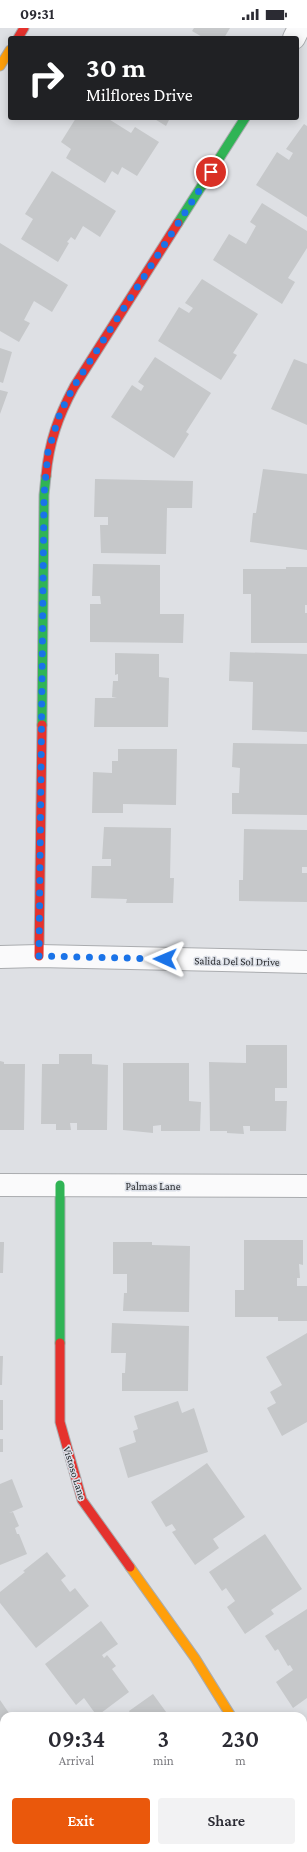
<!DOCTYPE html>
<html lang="en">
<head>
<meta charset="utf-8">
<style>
	:root { --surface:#fff; --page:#f2f2f3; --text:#2b2b33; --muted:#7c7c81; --accent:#ea580c }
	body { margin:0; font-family:"Crimson Pro",serif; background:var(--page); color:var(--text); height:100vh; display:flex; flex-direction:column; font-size:15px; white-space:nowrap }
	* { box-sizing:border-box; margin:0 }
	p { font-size:13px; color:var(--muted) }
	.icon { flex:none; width:22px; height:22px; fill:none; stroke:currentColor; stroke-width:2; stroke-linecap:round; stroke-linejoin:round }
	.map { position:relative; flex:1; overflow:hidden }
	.drawer { position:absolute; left:0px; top:1684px; width:307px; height:140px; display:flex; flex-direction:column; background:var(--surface); border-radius:12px 12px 0 0; box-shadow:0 2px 10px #0003 }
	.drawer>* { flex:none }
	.hud { position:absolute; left:8px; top:8px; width:291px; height:84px; border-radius:4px; box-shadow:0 2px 10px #0003; background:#202124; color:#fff; overflow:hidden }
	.pin { position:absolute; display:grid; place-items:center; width:34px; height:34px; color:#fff; margin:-17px; border:2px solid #fff; border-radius:50%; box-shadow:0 1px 4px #0007 }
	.me { position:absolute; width:44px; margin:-22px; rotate:271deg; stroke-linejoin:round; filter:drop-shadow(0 0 3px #0008) }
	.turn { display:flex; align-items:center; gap:14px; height:84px; padding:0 12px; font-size:18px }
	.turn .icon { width:52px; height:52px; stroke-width:2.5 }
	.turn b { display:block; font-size:28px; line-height:34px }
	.eta { display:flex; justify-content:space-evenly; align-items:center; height:68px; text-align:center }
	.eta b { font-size:24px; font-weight:600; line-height:28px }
	.cta { display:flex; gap:8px; margin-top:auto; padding:8px 12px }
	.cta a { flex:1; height:46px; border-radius:4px; background:var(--accent); color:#fff; font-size:16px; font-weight:600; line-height:46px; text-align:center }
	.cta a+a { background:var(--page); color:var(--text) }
	.status { display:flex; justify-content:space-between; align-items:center; height:28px; padding:0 20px; background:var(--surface); direction:ltr }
	.status svg { height:11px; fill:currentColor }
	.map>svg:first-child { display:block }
</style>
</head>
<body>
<div class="status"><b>09:31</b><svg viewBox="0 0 49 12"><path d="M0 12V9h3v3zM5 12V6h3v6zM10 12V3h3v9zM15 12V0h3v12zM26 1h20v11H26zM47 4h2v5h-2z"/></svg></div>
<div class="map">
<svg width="307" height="1824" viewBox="0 0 307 1824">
	<rect width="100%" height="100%" fill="#dee0e4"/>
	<path fill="#c6c8ca" d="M194 0H230L224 10H204L192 3Z
		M76 90H107L131 105 135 99 159 114 137 148 122 139 118 147 112 143 105 155 66 130 71 121 61 114Z
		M153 90H170L166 98Z
		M304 96 307 98V189L256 157 277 124 289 132 293 125 286 121Z
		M52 143 116 183 100 209 83 198 75 212 71 209 67 214 69 215 58 234 21 211 33 191 25 186Z
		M262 175 307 203V220L288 250 295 254 282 276 213 232 229 206 246 216 256 198 250 194Z
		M0 215 68 257 52 284 34 273 24 292 30 295 19 314 0 303Z
		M202 251 258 286 233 325 237 327 221 352 158 313 179 279 189 285 193 280 185 275Z
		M0 320 12 324 3 355 0 354Z
		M155 329 211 365 186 404 189 406 174 430 111 389 132 357 141 363 144 358 138 354Z
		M294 331 307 336V397L271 381Z
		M0 362 8 364 0 386Z
		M263 441 307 446V522L250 514 253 485H256Z
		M95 451 193 453 192 480H167L166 526 101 525 100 497H108V489H94Z
		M93 536 160 537V586H184L183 615 90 614V576H101L100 568H92Z
		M286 539H307V577H305V585H307V615H251V566H243V541H286Z
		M230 624 307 626V704L252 702 253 654 229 653Z
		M115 625 159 626V649L169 650 168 699H94L95 670H117L112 669 113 653H118V646L115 647Z
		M233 715 307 716V787L232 786V765H239L240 740 232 739Z
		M118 721H177L176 777 123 776V785H92L93 744 112 745V733H118Z
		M104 799 171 800 170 850H174L173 875H126L127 871 91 870 92 838H111V831H102Z
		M244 801 307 802V839H302V845H307V874L239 873V852H243Z
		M246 1017H287V1060H275V1073H287L286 1103H250V1098H243L244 1106 227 1105V1103H210L209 1034 246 1035Z
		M59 1026H92V1036L108 1037 107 1102H77V1095H70L71 1102H56V1096H41L42 1036H59Z
		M0 1033 4 1034V1036H25L24 1102H0Z
		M123 1035H189V1073L201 1074 200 1103H161V1097L153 1098V1105L123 1102Z
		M244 1212H303V1237L299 1236 300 1250H297V1258H307V1293H278V1289H235V1262H244Z
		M0 1214H4V1216L3 1245H0Z
		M113 1214H152V1217L190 1218 189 1284 123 1283 124 1265H127V1246H113Z
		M112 1295 189 1298 188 1363H122V1345H125L126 1325H111Z
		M307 1305V1394L282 1408 267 1380 276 1375 270 1364 282 1357 266 1329Z
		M0 1328H3L2 1357H0Z
		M0 1372H3V1402H0Z
		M178 1373 182 1385 194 1380 208 1424 128 1450 119 1420 136 1414 133 1403 138 1401 134 1388Z
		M0 1411H3V1424H0Z
		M207 1435 245 1489 213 1511 219 1520 195 1537 172 1504 176 1502 172 1496 166 1499 151 1474Z
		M12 1451 23 1479 9 1485 13 1484 19 1498 15 1500 17 1506H19L27 1526 0 1537V1456Z
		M265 1506 302 1561 271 1582 274 1586 245 1606 227 1579 235 1573 226 1560 222 1563 209 1544Z
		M47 1524 66 1548 61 1552 70 1564 75 1560 89 1578 36 1620 0 1575V1564L25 1544 23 1543Z
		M307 1581V1670L293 1680 276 1654 293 1642 290 1637 288 1638 278 1621 275 1623 265 1608Z
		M101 1593 118 1616 102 1627 104 1630 107 1627 116 1638 112 1641 129 1664 97 1688 84 1670 76 1677 45 1636Z
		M153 1666 169 1688H132L129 1683Z
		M0 1672 11 1688H4V1732L0 1735Z
		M4 1745V1802L0 1796 3 1793 0 1787V1747Z
		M63 1820H91L93 1824H57Z
		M171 1820H227L221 1824H173Z"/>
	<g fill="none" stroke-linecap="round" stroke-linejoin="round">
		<defs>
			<path id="street" d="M294 10 299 0
				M0 929 39 928 307 934
				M0 1157 307 1158
				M297 1824 299 1820"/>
			<path id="fast" d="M178 195 245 90
				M42 697 44 467 46 448
				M60 1157V1315"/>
			<path id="slow" d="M0 38 10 22
				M130 1539 195 1630 231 1688"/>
			<path id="jam" d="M18 10 24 0
				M46 448C49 414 58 389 74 359L178 195
				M39 928 42 697
				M60 1315V1394L82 1472 130 1539"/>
		</defs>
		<use href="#street" stroke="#aaacaf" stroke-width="24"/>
		<use href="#fast" stroke="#aaacaf" stroke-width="11"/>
		<use href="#slow" stroke="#aaacaf" stroke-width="11"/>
		<use href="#jam" stroke="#aaacaf" stroke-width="11"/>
		<use href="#street" stroke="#fafafb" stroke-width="22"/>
		<use href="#fast" stroke="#30b455" stroke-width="9"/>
		<use href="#slow" stroke="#ff9f0a" stroke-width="9"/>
		<use href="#jam" stroke="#e5322d" stroke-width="9"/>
	</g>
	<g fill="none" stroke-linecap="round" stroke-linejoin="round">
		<path stroke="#1a73e8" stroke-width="7" stroke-dasharray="0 12.6" d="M165 931 39 928 44 467 48 424 60 385 74 358 211 144"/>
	</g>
	<g text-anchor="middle" stroke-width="3" stroke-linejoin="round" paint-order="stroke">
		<g font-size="11" fill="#2b2d30" stroke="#dbdfe7">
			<text transform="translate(237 933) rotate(1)" y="4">Salida Del Sol Drive</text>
			<text x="153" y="1162">Palmas Lane</text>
			<text transform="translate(75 1445) rotate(73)" y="4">Vistoso Lane</text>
		</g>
	</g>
</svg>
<div class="pin" style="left:211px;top:144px;background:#d93025"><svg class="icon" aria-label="arrive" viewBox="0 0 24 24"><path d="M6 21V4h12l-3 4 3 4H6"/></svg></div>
<svg class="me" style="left:165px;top:931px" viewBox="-20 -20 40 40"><path d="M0-17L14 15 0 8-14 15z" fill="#1a73e8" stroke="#fff" stroke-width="4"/></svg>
<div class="hud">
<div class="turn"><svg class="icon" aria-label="right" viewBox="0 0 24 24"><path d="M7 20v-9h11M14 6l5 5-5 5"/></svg><div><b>30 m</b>Milflores Drive</div></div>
</div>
<section class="drawer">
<div class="eta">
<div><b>09:34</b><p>Arrival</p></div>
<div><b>3</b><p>min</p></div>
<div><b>230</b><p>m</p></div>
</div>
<div class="cta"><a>Exit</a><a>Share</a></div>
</section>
</div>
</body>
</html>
